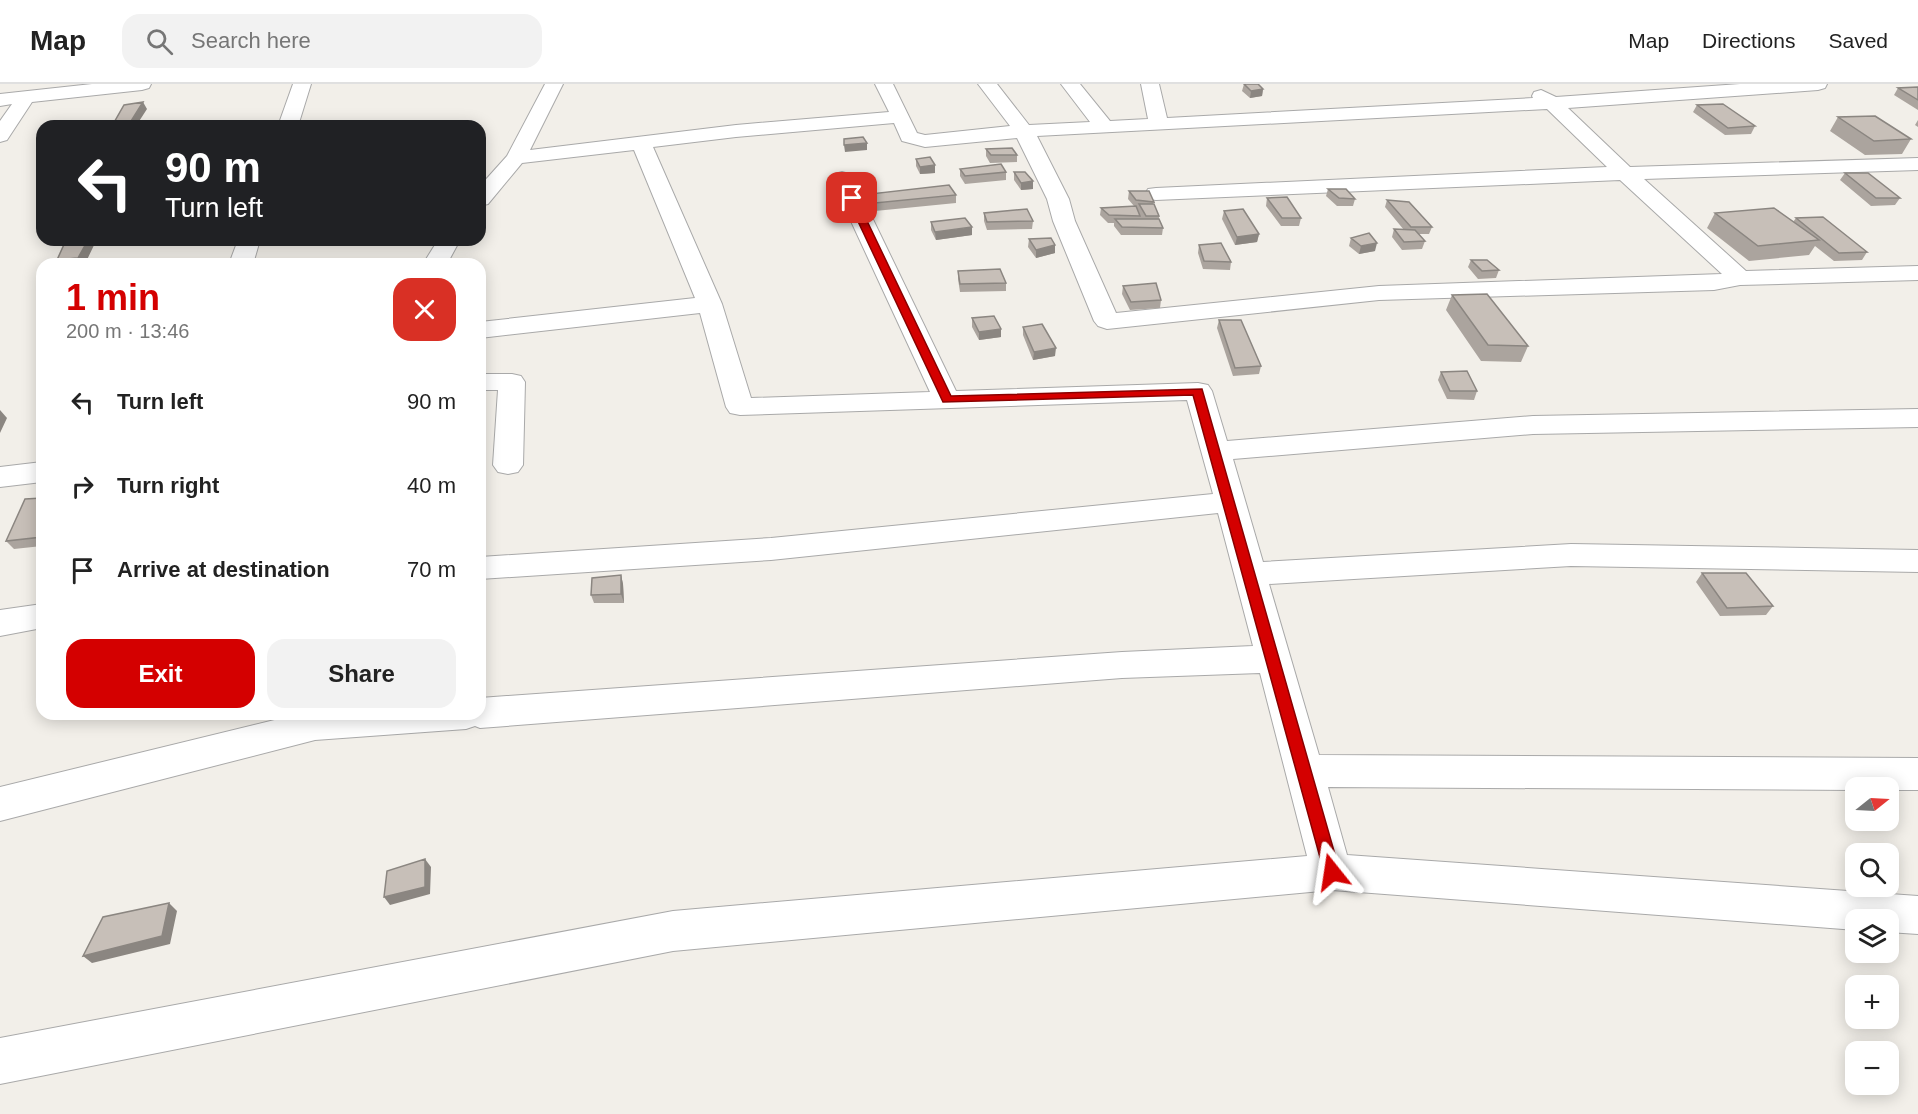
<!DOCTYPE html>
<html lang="en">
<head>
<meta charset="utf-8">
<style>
	:root { --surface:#fff; --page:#f2f2f2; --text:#222; --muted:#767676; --line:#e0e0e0; --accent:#d40000 }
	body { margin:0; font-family:Arial,sans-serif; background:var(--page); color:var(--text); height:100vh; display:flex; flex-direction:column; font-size:22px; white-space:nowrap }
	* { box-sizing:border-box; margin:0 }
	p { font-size:20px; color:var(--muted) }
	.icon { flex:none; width:33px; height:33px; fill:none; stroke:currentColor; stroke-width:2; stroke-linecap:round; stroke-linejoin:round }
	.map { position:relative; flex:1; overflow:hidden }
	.panel { position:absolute; left:36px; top:174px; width:450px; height:462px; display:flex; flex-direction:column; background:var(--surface); border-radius:18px; box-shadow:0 3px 15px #0003 }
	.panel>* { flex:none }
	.banner { position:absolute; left:36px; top:36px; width:450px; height:126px; border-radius:18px; box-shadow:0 3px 15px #0003; background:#202124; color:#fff; overflow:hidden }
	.needle { width:39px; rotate:72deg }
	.buttons { position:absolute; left:1845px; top:693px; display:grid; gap:12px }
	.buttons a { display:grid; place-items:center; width:54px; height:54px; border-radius:12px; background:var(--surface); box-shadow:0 3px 15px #0003; font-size:30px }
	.pin { position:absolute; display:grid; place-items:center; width:51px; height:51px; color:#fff; margin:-26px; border-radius:12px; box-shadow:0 3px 9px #0006 }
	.me { position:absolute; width:66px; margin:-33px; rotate:345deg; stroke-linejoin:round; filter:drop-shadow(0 0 4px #0008) }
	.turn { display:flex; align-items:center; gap:21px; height:126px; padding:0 30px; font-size:27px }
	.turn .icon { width:78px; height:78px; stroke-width:2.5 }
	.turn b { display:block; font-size:42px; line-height:51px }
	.round { display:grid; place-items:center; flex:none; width:63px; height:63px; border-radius:18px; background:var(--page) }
	.summary { display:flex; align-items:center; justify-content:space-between; height:102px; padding:0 30px }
	h1 { font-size:36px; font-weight:700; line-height:45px; color:var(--accent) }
	.primary-button { display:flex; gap:12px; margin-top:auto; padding:12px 30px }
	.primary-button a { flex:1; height:69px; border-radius:18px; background:var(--accent); color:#fff; font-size:24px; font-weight:700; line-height:69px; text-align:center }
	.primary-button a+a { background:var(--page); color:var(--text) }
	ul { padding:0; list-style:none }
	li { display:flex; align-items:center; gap:18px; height:84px; padding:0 30px }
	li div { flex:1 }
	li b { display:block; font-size:22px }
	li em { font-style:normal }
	header { display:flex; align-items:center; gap:36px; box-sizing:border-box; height:84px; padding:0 30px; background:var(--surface); border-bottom:2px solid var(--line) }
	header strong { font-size:28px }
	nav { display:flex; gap:33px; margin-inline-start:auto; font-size:21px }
	.search { width:420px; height:54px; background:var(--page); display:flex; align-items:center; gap:15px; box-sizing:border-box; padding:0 21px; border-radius:18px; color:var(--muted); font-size:22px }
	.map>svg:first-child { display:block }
</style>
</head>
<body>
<header>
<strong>Map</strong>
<div class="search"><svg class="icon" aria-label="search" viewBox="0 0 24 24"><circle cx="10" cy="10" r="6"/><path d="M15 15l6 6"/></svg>Search here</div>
<nav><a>Map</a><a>Directions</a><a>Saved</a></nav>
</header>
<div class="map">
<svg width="1918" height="1030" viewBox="0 0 1918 1030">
	<rect width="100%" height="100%" fill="#f2efe9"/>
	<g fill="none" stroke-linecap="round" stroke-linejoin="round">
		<defs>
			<path id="minor" d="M92 0H151L149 4 142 6 32 18 7 56 0 58V37L12 20 0 22V10Z
				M293 0H311L298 42H278Z
				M545 0H563L530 66 736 41 889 28 875 0H893L917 49 925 51 1010 42 978 0H997L1029 41 1090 38 1061 0H1080L1110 37 1148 35 1141 0H1159L1167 34 1533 14 1532 12 1534 8 1541 6 1556 13 1740 0H1827L1825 4 1818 6 1568 24 1630 83 1918 74V86L1644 95 1746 187 1918 182V196L1740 201 1714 206 1379 216 1107 245 1098 242 1094 237 1053 137 1047 115 1017 54 925 63 902 57 894 39 736 53 653 63 722 220 751 314 930 308 831 94 835 90 842 88 849 90 853 94 956 307 1198 299 1208 301 1212 307 1227 357 1533 332 1918 325V343L1533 350 1233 375 1263 478 1571 460 1918 466V488L1571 482 1269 500 1319 671 1918 674V706H1888V704H1856V706L1328 703 1347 771 1918 812V850L1888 848V836H1856V846L1332 806 673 867 0 1000V954L673 827 1307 772 1260 589 1122 594 480 644 475 642 466 645 315 656 0 737V703L299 630H480V614L1122 568 1253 562 1218 429 771 476 480 495V473L771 454 1213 410 1187 316 740 331 730 329 726 323 700 229 480 254V238L695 214 634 66 522 79 488 120 480 122V102L507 72ZM1547 25 1607 83 1156 104 1148 105 1145 110 1148 115 1156 116 1620 96 1722 190 1379 202 1116 229 1075 137 1069 115 1037 52Z
				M238 156H260L253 180H229Z
				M438 156H460L447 180H423Z
				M480 290H512L521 292 525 298 523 381 518 388 508 390 498 388 493 381 498 306H480Z
				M42 378V398L0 403V383Z
				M42 520V544L0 552V526Z"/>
		</defs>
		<use href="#minor" stroke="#a9a9a9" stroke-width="2"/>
		<use href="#minor" fill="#fff" fill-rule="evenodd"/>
	</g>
	<path fill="#aba49e" d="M1244 0 1263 5 1262 12 1250 14 1242 7Z
		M1918 3V26L1894 11 1898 4Z
		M1697 21 1755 42 1751 50 1725 51 1693 28Z
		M1838 33 1911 55 1902 70 1865 71 1830 47Z
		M1918 36V43L1915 41Z
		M986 65 1017 71V78L990 79 986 72Z
		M916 75 935 81V89L920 90 916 82Z
		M960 85 1006 88V96L965 100 960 92Z
		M1014 88 1033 97V105L1021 106 1014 96Z
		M1845 89 1900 114 1895 121 1871 122 1840 96Z
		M1328 105 1355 115 1353 122H1337L1326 112Z
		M1129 107 1154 118 1153 120 1159 132V135L1163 144 1162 151H1121L1114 142V139H1108L1100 131 1101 124 1134 122 1128 115Z
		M870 110 956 111V119L875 127 870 117Z
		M1267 114 1301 134 1299 142H1281L1266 122Z
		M1387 116 1432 143 1429 150H1419L1425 157 1422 165 1402 166 1392 153 1394 145 1404 146 1385 123Z
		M1224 127 1259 150 1257 158 1235 161 1222 135Z
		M984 129 1033 137 1032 145 987 146 984 137Z
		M1715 129 1793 138 1796 134 1867 168 1862 176 1834 177 1815 162 1809 171 1749 177 1707 144Z
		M931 138 972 151 936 156 931 146Z
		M1351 154 1375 167 1359 170 1349 162Z
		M1029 155 1055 161V169L1036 174 1028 163Z
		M1199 161 1231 178 1230 186 1203 185 1198 169Z
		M1471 176 1499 186 1496 194 1478 195 1468 183Z
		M958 187 1006 199V207L960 208 958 195Z
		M1123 202 1161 216 1160 224 1130 226 1122 210Z
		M1452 211 1528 262 1521 278 1481 277 1446 226Z
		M972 234 1001 245V253L979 256 972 243Z
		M1219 236 1261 282 1259 290 1233 292 1217 244Z
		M1023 243 1055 272 1033 276 1023 251Z
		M1441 288 1477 307 1474 316 1447 315 1438 296Z
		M42 414V462L14 465 6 457Z
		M1702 489 1773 522 1766 531 1720 532 1696 498Z
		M621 491 623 500 624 519H594L591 511Z"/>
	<path fill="#8b8681" d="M1263 5 1262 12 1250 14 1251 7Z
		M143 18 147 25 136 42H128Z
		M867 59V66L845 68 844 61Z
		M935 81V89L920 90V83Z
		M1033 97V105L1021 106V99Z
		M972 143V151L936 156 935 148Z
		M1259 150 1257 158 1235 161 1237 153Z
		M88 156 96 157 85 180H59L57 176Z
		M1377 159 1375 167 1359 170 1361 162Z
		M1055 161V169L1036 174V166Z
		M1001 245V253L979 256V248Z
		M1056 264 1055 272 1033 276 1034 268Z
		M0 326 7 334 0 349Z
		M621 491 623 500 624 519 621 510Z
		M425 775 431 783 430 810 390 821 384 813Z
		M169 819 177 827 170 860 92 879 83 872Z"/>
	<path fill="#c7bfb8" stroke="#8b8681" stroke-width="1.5" d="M1244 0H1258L1263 5 1251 7Z
		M1918 3V16L1898 4Z
		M143 18 128 42H112L124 21Z
		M1723 20 1755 42 1728 44 1697 21Z
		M1875 32 1911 55 1874 57 1838 33Z
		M863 53 867 59 844 61V55Z
		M1012 64 1017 71H991L986 65Z
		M930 73 935 81 920 83 916 75Z
		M1001 80 1006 88 965 92 960 85Z
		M1014 88H1025L1033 97 1021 99Z
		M1845 89H1868L1900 114H1876Z
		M949 101 956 111 875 119 870 110Z
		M1328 105H1346L1355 115 1339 114Z
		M1129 107H1149L1154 118 1136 116Z
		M1287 113 1301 134H1282L1267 114Z
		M1387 116 1409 118 1432 143H1411Z
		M1139 120H1154L1159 132H1146Z
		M1136 122 1140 132 1109 131 1101 124Z
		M1774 124 1819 156 1758 162 1715 129Z
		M1027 125 1033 137 987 138 984 129Z
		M1243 125 1259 150 1237 153 1224 127Z
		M1823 133 1867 168 1839 169 1796 134Z
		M965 134 972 143 935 148 931 138Z
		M1115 135H1159L1163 144 1122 143Z
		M1394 145 1415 146 1425 157 1404 158Z
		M1369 149 1377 159 1361 162 1351 154Z
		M1051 154 1055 161 1036 166 1029 155Z
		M66 156H88L78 174 57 176Z
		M1221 159 1231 178 1204 177 1199 161Z
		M1471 176H1487L1499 186 1482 187Z
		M1000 185 1006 199 960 200 958 187Z
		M1156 199 1161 216 1131 218 1123 202Z
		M1487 210 1528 262 1488 261 1452 211Z
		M994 232 1001 245 979 248 972 234Z
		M1219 236H1241L1261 282 1235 284Z
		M1042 240 1056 264 1034 268 1023 243Z
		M1467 287 1477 307H1450L1441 288Z
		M42 414V453L6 457 25 415Z
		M1702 489H1746L1773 522 1727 524Z
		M621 491V510L591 511 592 494Z
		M425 775V803L384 813 387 787Z
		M169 819 162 852 83 872 103 833Z"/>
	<path fill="#d40000" stroke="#8a0000" stroke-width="1.5" d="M852 111 856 114 951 312 1202 305 1340 788 1338 794 1332 796 1326 794 1324 788 1193 311 943 318 847 114Z"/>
</svg>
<div class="buttons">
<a><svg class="needle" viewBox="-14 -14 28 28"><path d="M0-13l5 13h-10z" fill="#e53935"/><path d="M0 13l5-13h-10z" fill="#767676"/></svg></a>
<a><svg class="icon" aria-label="search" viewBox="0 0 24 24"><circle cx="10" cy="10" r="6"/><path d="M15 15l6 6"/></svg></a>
<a><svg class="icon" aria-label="layers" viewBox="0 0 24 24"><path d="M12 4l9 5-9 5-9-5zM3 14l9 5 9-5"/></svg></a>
<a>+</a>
<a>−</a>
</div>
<div class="pin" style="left:852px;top:114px;background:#d93025"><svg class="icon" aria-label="arrive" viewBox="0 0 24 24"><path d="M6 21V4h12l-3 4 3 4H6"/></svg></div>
<svg class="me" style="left:1332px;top:788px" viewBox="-20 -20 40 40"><path d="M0-17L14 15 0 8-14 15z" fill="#d40000" stroke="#fff" stroke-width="4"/></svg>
<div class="banner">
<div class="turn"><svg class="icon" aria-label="left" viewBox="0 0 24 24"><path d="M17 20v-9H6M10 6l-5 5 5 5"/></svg><div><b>90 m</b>Turn left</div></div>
</div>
<section class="panel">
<div class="summary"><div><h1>1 min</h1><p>200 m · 13:46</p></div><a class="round" style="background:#d93025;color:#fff"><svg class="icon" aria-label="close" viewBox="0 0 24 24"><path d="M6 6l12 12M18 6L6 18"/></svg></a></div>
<ul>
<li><svg class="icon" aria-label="left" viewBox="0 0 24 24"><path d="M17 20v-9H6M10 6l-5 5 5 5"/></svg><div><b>Turn left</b></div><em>90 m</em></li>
<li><svg class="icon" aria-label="right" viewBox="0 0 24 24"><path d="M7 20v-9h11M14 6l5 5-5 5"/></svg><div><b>Turn right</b></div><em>40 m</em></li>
<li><svg class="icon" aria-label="arrive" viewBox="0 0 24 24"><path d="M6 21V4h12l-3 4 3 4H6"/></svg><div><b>Arrive at destination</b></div><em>70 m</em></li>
</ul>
<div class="primary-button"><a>Exit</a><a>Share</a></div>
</section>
</div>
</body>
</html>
